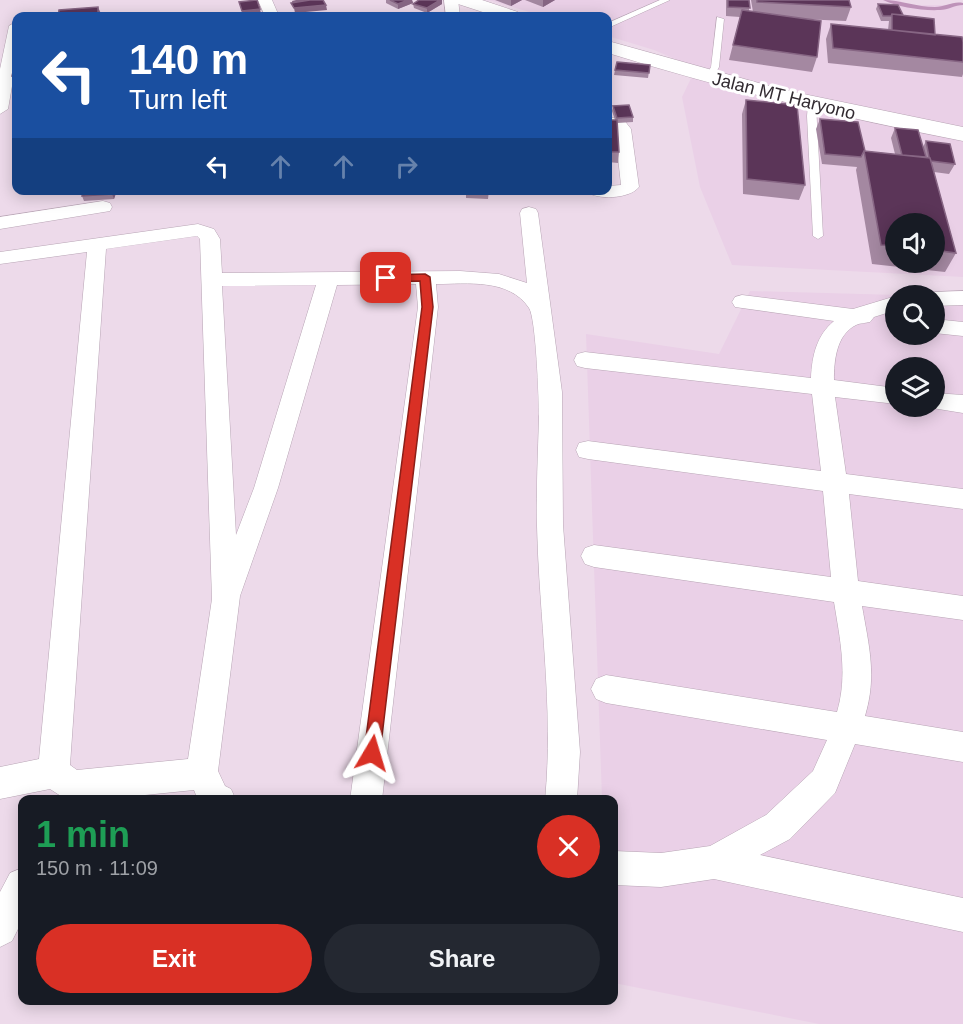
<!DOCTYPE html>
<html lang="en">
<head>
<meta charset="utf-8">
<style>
	:root { --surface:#171b24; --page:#242831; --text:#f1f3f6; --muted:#9ea1a6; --accent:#d93025 }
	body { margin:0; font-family:Helvetica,sans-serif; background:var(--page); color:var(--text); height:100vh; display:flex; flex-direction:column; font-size:22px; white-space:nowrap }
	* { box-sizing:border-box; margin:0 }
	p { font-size:20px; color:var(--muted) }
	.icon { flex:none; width:33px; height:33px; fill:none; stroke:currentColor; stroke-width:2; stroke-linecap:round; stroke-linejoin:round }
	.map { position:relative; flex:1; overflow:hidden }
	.sheet { position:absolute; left:18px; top:795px; width:600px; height:210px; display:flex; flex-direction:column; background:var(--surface); border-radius:12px; box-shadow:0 3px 15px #0003 }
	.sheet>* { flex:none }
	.hud { position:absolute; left:12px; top:12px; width:600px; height:183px; border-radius:12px; box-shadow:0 3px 15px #0003; background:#1a4fa0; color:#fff; overflow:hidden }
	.tools { position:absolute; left:885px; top:213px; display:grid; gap:12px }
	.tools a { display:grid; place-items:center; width:60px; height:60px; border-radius:50%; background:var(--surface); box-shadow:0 3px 15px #0003; font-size:30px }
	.pin { position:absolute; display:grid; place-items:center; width:51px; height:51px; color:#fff; margin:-26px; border-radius:12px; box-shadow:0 3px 9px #0006 }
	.me { position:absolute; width:66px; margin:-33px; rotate:7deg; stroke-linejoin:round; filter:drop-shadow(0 0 4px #0008) }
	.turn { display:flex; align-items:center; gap:21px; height:126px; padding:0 18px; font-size:27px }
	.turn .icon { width:78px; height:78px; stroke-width:2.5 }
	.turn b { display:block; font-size:42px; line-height:51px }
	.lanes { display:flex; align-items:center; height:57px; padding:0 18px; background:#0003; justify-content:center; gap:30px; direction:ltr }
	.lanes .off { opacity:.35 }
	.round { display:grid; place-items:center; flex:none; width:63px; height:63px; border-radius:32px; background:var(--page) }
	.headline { display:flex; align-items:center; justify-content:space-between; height:102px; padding:0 18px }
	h1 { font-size:36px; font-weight:700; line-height:45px; color:#1e9e55 }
	.action { display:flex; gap:12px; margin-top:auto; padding:12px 18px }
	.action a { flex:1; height:69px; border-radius:36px; background:var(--accent); color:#fff; font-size:24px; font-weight:700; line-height:69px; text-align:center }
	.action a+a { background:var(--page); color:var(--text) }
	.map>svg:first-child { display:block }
</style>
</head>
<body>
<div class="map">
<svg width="963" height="1024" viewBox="0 0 963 1024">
	<rect width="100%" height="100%" fill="#eddaea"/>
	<path fill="#ead0e7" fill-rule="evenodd" d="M489 0H899L907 5H963V277L732 265 700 187 682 97 696 68 654 50 608 36V16H543ZM896 224H934V262H896Z
		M750 291 898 295 896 296V334H934L935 296 963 297V1024H819L614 983V800L602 799 586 334 719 354ZM896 368H934V406H896Z"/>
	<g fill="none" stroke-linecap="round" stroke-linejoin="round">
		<path fill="#be92b9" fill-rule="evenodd" d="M883 0C900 0 917 7 935 7 945 7 953 1 963 3V5C955 5 948 10 940 10 922 11 898 7 883 0Z"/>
		<defs>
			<path id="service" d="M660 0H670L608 28V23Z
				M717 17 724 19 719 67 712 80H709L705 78 711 67Z
				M812 102 816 105 823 236 818 239 813 236 807 116 808 105Z"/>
			<path id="minor" d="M258 0H272L279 16H265Z
				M444 0H458L460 16H446Z
				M16 22V63L8 109 0 114V69L9 26Z
				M608 117 624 120 631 129 639 187C630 199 595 201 585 190H608V186L621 185 615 130 608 127Z
				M103 201 110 203 112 207 110 211 0 229V217Z
				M529 207 536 209 538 213 562 392 563 525 580 752 577 800H545C554 708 539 617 537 526 536 490 538 453 539 416 539 400 536 318 529 308 509 278 467 284 436 284L438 307 382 800H350L418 307 416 284 337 285 278 488 240 596 218 771 225 786 231 789 236 800H198L194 790 96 800H67L50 789 0 799V767L39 759 87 252 0 264V252L198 224 214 229 220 239 222 273 460 271 499 274 527 283 520 213 522 209ZM197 236 200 239 212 599 188 759 77 770 70 765 106 249ZM316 285 254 488 236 535 222 286Z
				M963 291V305L934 306V296H926L934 292Z
				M742 295 853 309 896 296V310L874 317 870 322C866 323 860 323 856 325 836 335 834 361 834 380L896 388V404L835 397 846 474 963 489V509L849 494 858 581 963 596V620L862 606C869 646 877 676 865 716L963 732V762L855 744 835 793 790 839 760 855 963 898V932L714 879 661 887 614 885V851L661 853 710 846 766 815 813 771 827 740 606 703 596 699 591 689 596 679 606 675 837 712C848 675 840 639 834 602L594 567 585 564 581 556 585 548 594 545 831 577 823 491 588 459 579 457 576 450 579 443 588 441 821 471 812 394 585 368 577 366 574 360 577 354 585 352 811 378C812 355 817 335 834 321L735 307 732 302 735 297Z
				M934 319 963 322V336L934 333Z
				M934 393 963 395V413L926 407 934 406Z
				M22 868V921L12 941 0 947V892L10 873Z"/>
			<path id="secondary" d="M455 0H482L518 12 521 16H495L458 4Z
				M608 41 784 90 963 127V141C843 118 724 89 608 53Z"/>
		</defs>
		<use href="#service" stroke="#b8a5b5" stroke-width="1"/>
		<use href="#minor" stroke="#b8a5b5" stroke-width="1"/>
		<use href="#secondary" stroke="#b8a5b5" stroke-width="1"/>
		<use href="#service" fill="#fff" fill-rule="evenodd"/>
		<use href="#minor" fill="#fff" fill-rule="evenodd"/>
		<use href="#secondary" fill="#fff" fill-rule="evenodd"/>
	</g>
	<path fill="#a488a1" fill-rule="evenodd" d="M386 0H412L413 3 398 9 386 3Z
		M419 0H442V4L427 13 414 8 413 4Z
		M495 0H522L511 6Z
		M525 0H555L543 7Z
		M726 0H749V11L753 12 751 0H849L851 7 846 21 802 19 817 57 812 72 729 60 740 17 726 16Z
		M878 4 903 15 935 35 963 42V74L962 77 828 63 826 39 831 24 888 30 889 21H881L876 9Z
		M650 65 648 78 614 75 615 70Z
		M746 100 805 185 799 200 743 194 742 114Z
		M613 106 633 117V122L617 123 619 152 618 163 608 162V120H615L612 111Z
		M820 119 865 151 895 154 891 138 895 128 923 147 926 141 955 164 949 174 934 172 956 253 945 272 872 264 856 170 857 167 822 164 816 129ZM896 224H934V262H896Z
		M84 190H117L114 199 84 201 82 196Z
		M466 190H489L488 199 466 198Z"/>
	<path fill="#876684" d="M296 0H320L293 5 292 1Z
		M408 0H412L413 3 398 9V4Z
		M440 0H442V4L427 13V8Z
		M511 0H522L511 6Z
		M543 0H555L543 7Z
		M326 5 327 10 295 13 294 8Z
		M98 7 102 16H98Z
		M260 9 261 14 243 16 242 11Z
		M12 76H16V81L15 82Z
		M113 190H117L114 199 112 194Z"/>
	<path fill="#5b3558" stroke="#876684" stroke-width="1.5" d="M257 0 260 9 242 11 239 2Z
		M310 0H323L326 5 294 8 291 3Z
		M390 0H408L398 4Z
		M419 0H440L427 8 413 4Z
		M728 0H749L750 8 728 7Z
		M757 0H849L851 7 757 2Z
		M878 4 898 5 903 15 892 14 891 16H883Z
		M98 7V16H58L59 10Z
		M742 10 821 21 817 57 733 45Z
		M892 14 934 19 935 35 892 30Z
		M831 24 962 37 963 42V62L833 48Z
		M617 62 650 65 649 73 615 70Z
		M15 64H16V76H12Z
		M746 100 797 105 805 185 747 179Z
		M629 105 633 117 617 118 613 106Z
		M820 119 858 122 865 151H864L861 157 825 154Z
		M608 120H617L619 152H608Z
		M895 128 918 130 926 157 902 155Z
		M926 141 950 144 955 164 931 161 930 158 929 157Z
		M864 151 930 158 956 253 934 250V224H896V246L881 245Z
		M84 190H113L112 194 82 196Z
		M466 190H489L488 193H465Z"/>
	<path fill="#d93025" stroke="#8d1f18" stroke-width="1.5" d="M425 274 430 277 433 307 380 753 378 758 372 761 366 758 364 753 422 307 420 281 386 282 381 278 386 275Z"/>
	<g text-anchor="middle" stroke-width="6" stroke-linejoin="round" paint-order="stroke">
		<g font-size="18" fill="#322b31" stroke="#fff">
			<text transform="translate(784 96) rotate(14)" y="6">Jalan MT Haryono</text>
		</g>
	</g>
</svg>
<div class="tools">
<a><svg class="icon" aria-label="sound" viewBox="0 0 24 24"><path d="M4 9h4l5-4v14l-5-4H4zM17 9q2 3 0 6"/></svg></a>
<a><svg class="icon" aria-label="search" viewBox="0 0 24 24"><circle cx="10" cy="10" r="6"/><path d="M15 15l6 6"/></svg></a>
<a><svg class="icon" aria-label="layers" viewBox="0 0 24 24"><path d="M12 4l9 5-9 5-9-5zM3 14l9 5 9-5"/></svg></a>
</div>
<div class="pin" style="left:386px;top:278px;background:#d93025"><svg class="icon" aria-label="arrive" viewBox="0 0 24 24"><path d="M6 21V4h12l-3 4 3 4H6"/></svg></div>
<svg class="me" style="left:372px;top:753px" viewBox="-20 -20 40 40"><path d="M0-17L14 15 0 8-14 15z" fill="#d93025" stroke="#fff" stroke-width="4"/></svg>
<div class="hud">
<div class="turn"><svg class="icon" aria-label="left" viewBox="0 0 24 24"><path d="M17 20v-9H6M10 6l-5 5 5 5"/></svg><div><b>140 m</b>Turn left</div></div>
<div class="lanes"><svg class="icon" aria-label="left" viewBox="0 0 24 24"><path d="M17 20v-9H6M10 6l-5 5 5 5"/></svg><svg class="icon off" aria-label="ahead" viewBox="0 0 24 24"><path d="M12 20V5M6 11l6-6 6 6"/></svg><svg class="icon off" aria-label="ahead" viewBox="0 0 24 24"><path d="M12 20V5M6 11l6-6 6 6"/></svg><svg class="icon off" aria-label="right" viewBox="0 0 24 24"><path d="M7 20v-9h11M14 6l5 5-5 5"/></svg></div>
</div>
<section class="sheet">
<div class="headline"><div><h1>1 min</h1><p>150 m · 11:09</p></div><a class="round" style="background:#d93025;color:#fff"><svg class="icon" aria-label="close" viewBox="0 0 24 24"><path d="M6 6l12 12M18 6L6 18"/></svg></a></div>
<div class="action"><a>Exit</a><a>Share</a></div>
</section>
</div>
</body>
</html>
